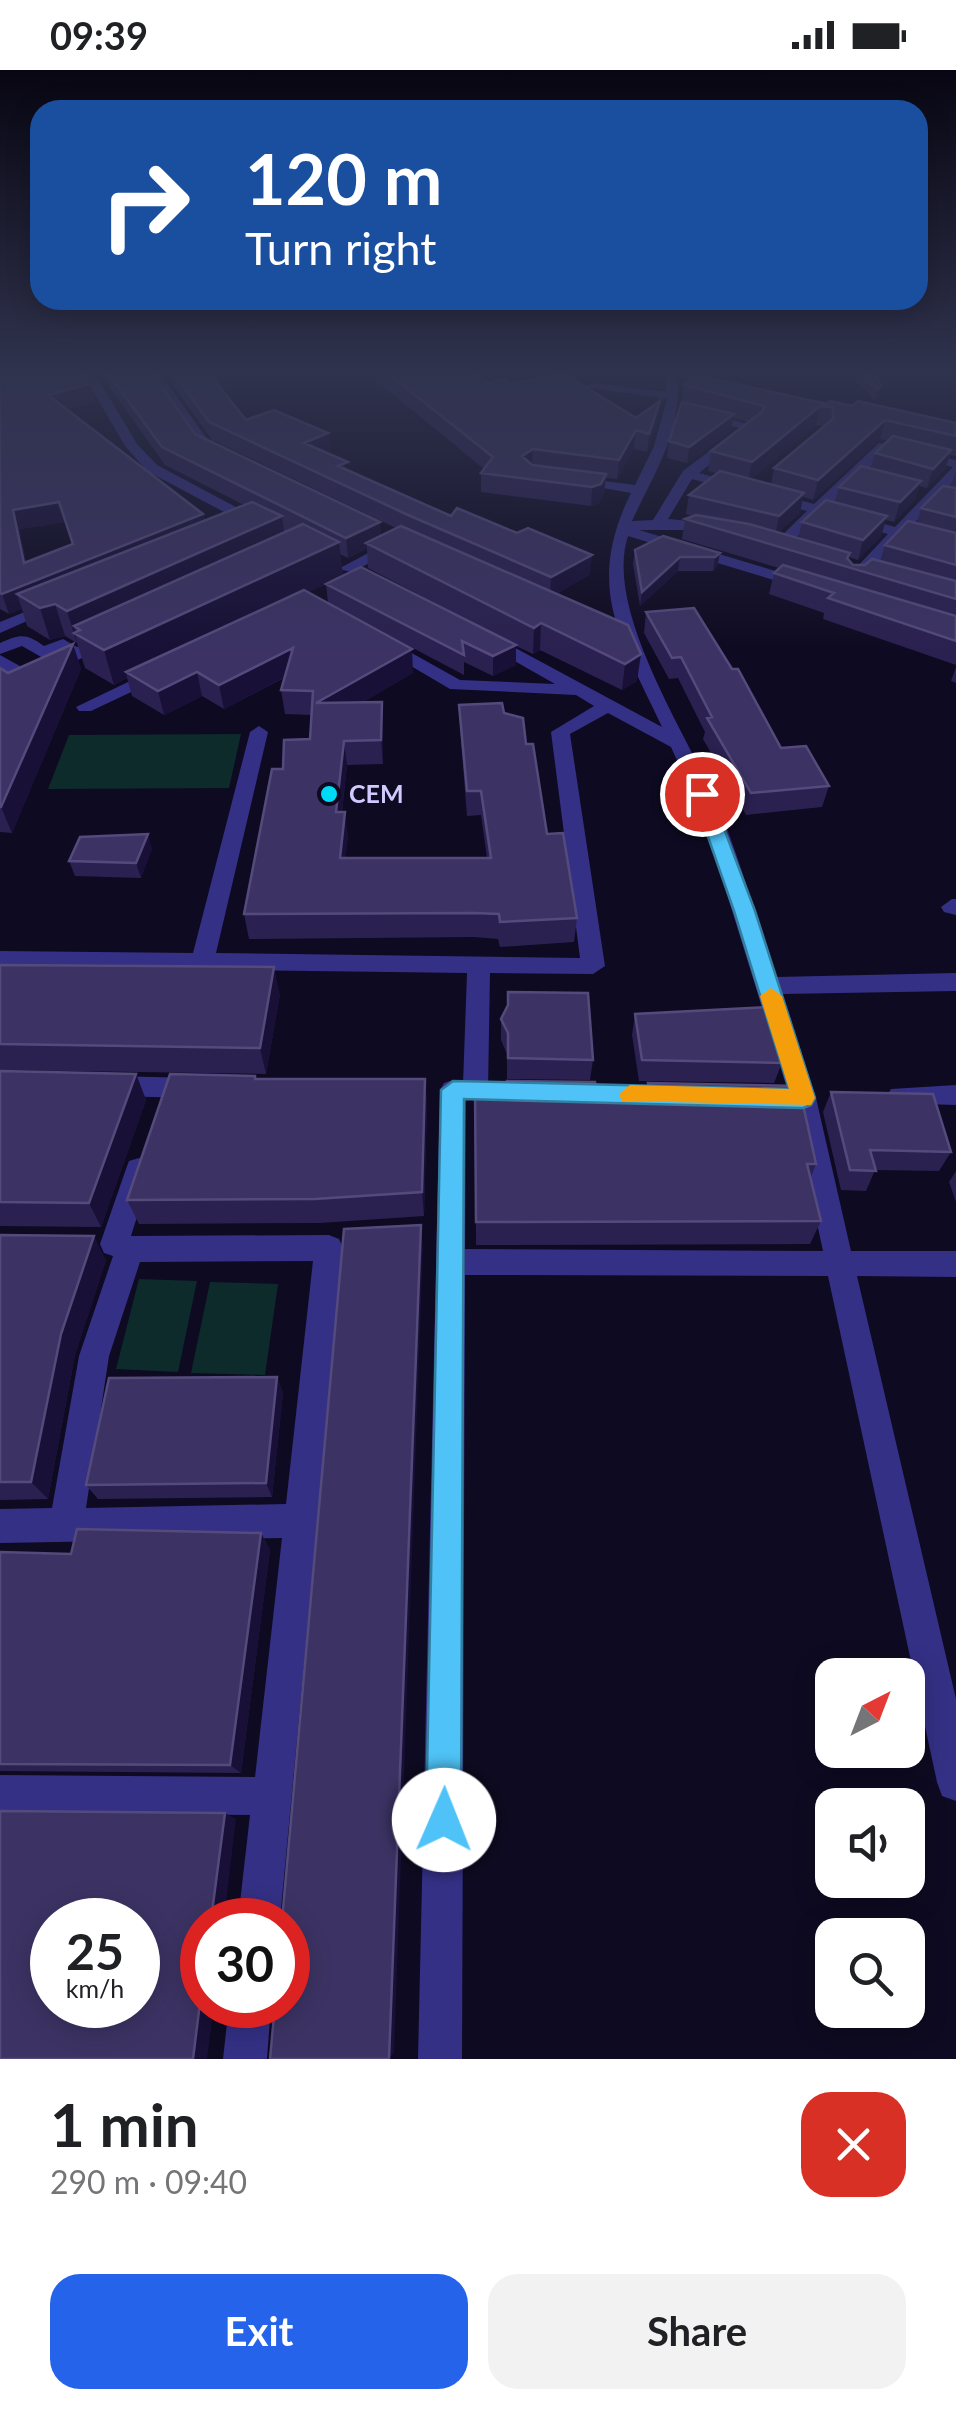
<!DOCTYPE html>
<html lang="en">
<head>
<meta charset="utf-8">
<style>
	:root { --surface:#fff; --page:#f2f2f2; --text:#202124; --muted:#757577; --accent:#2563eb }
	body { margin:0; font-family:Lato,sans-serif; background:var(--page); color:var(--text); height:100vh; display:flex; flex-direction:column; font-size:38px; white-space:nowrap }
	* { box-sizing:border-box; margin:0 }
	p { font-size:32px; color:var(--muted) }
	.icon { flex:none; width:55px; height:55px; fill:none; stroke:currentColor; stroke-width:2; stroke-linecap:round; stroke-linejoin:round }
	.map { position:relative; height:1989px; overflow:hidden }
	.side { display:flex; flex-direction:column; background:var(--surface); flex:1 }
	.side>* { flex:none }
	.top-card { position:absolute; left:30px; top:30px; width:898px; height:210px; border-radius:30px; box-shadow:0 5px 25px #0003; background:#1a4fa0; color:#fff; overflow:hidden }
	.needle { width:65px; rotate:42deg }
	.buttons { position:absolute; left:815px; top:1588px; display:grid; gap:20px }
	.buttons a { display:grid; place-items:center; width:110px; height:110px; border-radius:20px; background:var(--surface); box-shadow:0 5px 25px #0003; font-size:50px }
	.speed { position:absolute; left:30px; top:1828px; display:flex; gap:20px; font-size:50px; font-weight:700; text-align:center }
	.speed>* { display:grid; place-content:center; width:130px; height:130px; border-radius:50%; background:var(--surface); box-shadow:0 5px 25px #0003; line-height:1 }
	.speed small { font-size:25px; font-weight:400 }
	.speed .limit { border:15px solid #d22; background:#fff; color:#111 }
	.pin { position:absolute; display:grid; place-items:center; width:85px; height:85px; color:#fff; margin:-42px; border:5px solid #fff; border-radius:50%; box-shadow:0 2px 10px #0007 }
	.me { position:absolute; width:110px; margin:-55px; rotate:1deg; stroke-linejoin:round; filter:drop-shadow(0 0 8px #0008) }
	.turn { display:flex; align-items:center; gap:35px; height:210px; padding:0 50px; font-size:45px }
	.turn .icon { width:130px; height:130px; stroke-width:2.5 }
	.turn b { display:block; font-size:70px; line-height:85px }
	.round { display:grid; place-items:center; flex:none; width:105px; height:105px; border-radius:30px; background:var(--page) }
	.overview { display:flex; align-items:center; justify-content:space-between; height:170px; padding:0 50px }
	h1 { font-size:60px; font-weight:700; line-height:75px }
	.cta { display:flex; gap:20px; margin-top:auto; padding:20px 50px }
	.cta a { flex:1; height:115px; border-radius:30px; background:var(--accent); color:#fff; font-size:40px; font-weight:700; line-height:115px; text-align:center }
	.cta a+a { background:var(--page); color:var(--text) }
	.status { display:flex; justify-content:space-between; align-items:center; height:70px; padding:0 50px; background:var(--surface); direction:ltr }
	.status svg { height:28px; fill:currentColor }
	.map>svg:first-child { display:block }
</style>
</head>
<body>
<div class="status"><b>09:39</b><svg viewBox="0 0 49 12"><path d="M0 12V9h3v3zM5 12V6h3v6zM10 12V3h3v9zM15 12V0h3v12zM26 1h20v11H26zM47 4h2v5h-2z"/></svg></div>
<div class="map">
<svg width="956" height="1989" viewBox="0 0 956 1989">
	<rect width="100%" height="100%" fill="#0e0a21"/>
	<path fill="#0d2b2b" d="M241 664 229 718 48 719 69 665Z
		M139 1209 197 1211 178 1302 116 1299Z
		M210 1212 278 1214 265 1305 191 1303Z"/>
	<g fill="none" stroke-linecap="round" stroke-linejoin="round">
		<path fill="#343085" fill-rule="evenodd" d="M82 302H94L137 374 157 395 264 452V458H254L147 401 125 376Z
			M147 302H159L210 373 228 382V388L200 379Z
			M664 302H676C685 358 654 403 632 451L653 450 683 401 740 358 693 347 692 344 698 340 757 357 699 403 814 434 879 373 956 390V409L908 460 956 473V483L901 468 852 520 838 517 888 464 820 445 784 479H774V473L807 441 692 409 668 449 714 453 721 457 719 460H639L809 511V517H797L628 466C602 545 697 678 725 753 744 804 759 856 776 907L956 903V921L782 924 816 1028 851 1181H956V1207L857 1206 956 1629V1731L942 1726 937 1712 828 1206 465 1205 462 1989H418L440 1020 444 1013 453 1010 463 1014 467 903 0 897V881L193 883 250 662 259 656 268 662 216 883 580 888 551 662 594 636 576 625 450 619 377 576 392 572 460 610 555 614 478 570 493 566 662 657C621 569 584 518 631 423L565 411 572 407 635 415 654 376 667 329 586 317 592 313 667 322ZM887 381 953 397 895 457 827 438ZM608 643 671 677 704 750 790 1028 823 1181 465 1179 466 1028 475 1031 484 1028 488 1021 490 903 593 904 605 896 570 664Z
			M397 468 405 473 402 476 352 502 338 499Z
			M49 532 63 535 0 563V552Z
			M111 563 117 564V572L32 611H20L0 598V585L27 600 66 582 43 588 22 576 0 584V573C20 564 26 563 44 576L63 569 77 577Z
			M157 598 163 599V607L91 641H79L76 637Z
			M952 829H956V845L944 842 941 837Z
			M110 1006 195 1008 204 1011 208 1018 204 1025 195 1028 110 1026 101 1023 97 1016 101 1009Z
			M956 1015V1035L891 1033 887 1026 891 1019Z
			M139 1088 149 1091 152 1099 131 1166 329 1165 339 1169 343 1178 280 1850H238L250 1745 0 1743V1705L255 1707 282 1468 0 1473V1439L52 1438 79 1286 113 1186 104 1183 100 1174 126 1099 129 1091ZM313 1191 286 1434 86 1438 109 1286 140 1192Z
			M229 1935H271L267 1989H223Z"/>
	</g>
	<path fill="#2b2151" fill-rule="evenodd" d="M0 302 95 332 67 339 203 444 205 450 244 435 165 395 99 302H151L195 364 381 465 396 458 212 370 164 302H208L246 350 328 363 330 381 327 383 349 400 451 446 590 504 556 524 628 555 637 611 622 620 540 580 533 584 516 576V595L493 606 464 592V605L333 536 413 603 363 632H382L383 694 347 695 342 742 348 767 345 788H487L481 745 467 746 460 659 459 635 504 643 526 674 547 764 577 848 574 872 500 877 498 869 474 867 249 869 244 844 283 699 310 669 311 645 285 644 281 620 284 608 224 639 202 626 164 645 132 626 127 608 114 615 85 598 77 573 65 566 50 570 27 556 22 539 9 544 0 539ZM65 452 72 474 26 492 19 459ZM367 478 368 498 490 562 343 506 340 484 348 488ZM326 514 328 533 308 522Z
		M368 302H474L488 313 511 314 636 348 660 331 658 349 647 382 634 379 617 409 606 408 604 423 599 433 591 436 481 422V403L484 399 368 304Z
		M849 302H875L879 327 874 330Z
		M684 315 852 336 956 353V386L950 385 945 399 927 418 919 416 915 430 894 452 886 450 881 466 858 490 849 487 848 490 853 495H865L880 492 885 475 917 453 921 438 950 417 956 401V595L823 549 824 543 769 524 774 503 779 498 682 469 685 449 693 446 686 444 689 425 716 403 708 401 711 381 749 352 733 348 731 360 687 393 667 388 669 371 682 333ZM816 355 824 356 774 398 771 414 751 409ZM880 369 888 371 875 383 871 398 839 417 835 432 802 452 798 468 778 463 800 443 803 427 813 430Z
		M635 480 720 483 717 497 713 501H678L640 536 633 494Z
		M646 542 781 678 829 716 822 737 746 745 703 669 705 662 678 608 669 609 644 563Z
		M73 574 81 599 12 763 0 762V598L8 603Z
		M956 597V613L951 611Z
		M152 778 141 808 75 806 69 791Z
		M0 895 280 924 266 1004 0 1000Z
		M508 922 593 990 590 1010 507 1009V984L501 970V949L507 937Z
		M635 944 782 993 774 1013 639 1011 632 965Z
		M0 1001 136 1004 146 1030 101 1157 0 1156Z
		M256 1009H425L427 1034 424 1146 320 1153 139 1154 127 1130Z
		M648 1013 816 1094 811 1107 821 1151 810 1174 476 1175 475 1018H647Z
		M831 1022 951 1082 939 1101 875 1100 866 1121 841 1120 823 1042Z
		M956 1101V1132L949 1112Z
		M0 1165 106 1190 75 1285 48 1429 0 1430Z
		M277 1307 283 1323 272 1427 98 1429 86 1415Z
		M261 1463 270 1480 241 1703 0 1701V1482L71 1484Z"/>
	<path fill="#181036" d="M90 314 95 332 53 342 48 325Z
		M881 316 879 327 874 330 877 319Z
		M660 331 658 349 647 382 649 364Z
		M820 336 816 355 748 412 752 392Z
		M734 344 731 360 687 393 689 377Z
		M885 350 880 369 813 430 818 410Z
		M636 360 634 379 617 409 619 390Z
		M328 363 330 381 306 391 304 373Z
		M533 379 532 398 522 386Z
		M951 380 945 399 927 418 933 399Z
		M606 404 604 423 599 433 591 436 592 417Z
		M921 411 915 430 894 452 900 432Z
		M804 423 800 443 775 466 779 446Z
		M59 432 65 452 19 459 31 513 24 493 13 440Z
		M203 444 207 463 17 524 22 539 9 544 2 524Z
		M282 446 286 477 80 560 74 556 77 573 67 541Z
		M887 446 881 466 858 490 863 470Z
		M380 452 382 471 366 473 367 478 348 488 346 468Z
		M339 472 343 506 133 606 126 602 127 608 114 615 104 580Z
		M720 483 717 497 713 501 715 487Z
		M592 485 590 504 550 527 551 507Z
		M680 487 678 501 640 536 642 522Z
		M55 534 65 566 50 570 40 538Z
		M541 553 540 580 533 584 534 558Z
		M73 574 81 599 12 763 1 737Z
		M516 575V595L493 606V586Z
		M293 578 296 601 224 639 219 615Z
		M412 579 413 603 320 658 316 633Z
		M641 584 637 611 622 620 625 594Z
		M197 602 202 626 164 645 158 621Z
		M382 632 383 656V694L381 670Z
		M344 671 347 695 339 767 336 742Z
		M345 742 348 767 343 812 340 788Z
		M148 764 152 778 141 808 136 793Z
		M274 897 280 924 266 1004 260 978Z
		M136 1004 146 1030 101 1157 89 1133Z
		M425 1009 427 1034 424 1146 422 1122Z
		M421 1155 423 1178 394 1983 389 1989Z
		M94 1166 106 1190 75 1285 48 1429 31 1412 61 1264Z
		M277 1307 283 1323 272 1427 266 1413Z
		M261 1463 270 1480 241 1703 230 1695Z
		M225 1743 236 1749 224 1850H211Z
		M202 1917V1935H214L207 1989H193Z"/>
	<path fill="#3c3364" stroke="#544b7c" stroke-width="2.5" fill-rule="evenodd" d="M0 302H84L90 314 48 325 203 444 2 524 0 523ZM59 432 73 474 24 493 13 440Z
		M107 302H151L195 364 380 452 346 468 162 377Z
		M173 302H208L246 350 274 340 328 363 304 373 348 392 338 396 451 446 457 438 517 463 528 458 592 485 551 507 408 445 209 352Z
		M386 302H474L488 313 504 309 511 314 563 303 636 348 660 331 649 364 636 360 619 390 533 379 522 386 532 395 606 404 601 414 592 417 481 403 493 387Z
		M861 302H875L881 316 877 319Z
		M695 305 827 334 830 331 852 336 858 331 956 353V366L885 350 818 410 774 398 833 349V337L820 336 752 392 711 381 763 341 764 336 684 315Z
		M682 332 734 344 689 377 669 371Z
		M893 366 951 380 933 399 875 383Z
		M861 396 921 411 900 432 839 417Z
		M720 401 804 423 779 446 689 425Z
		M943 416 956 418V447L921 438Z
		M826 430 887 446 863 470 802 452Z
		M252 432 282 446 67 541 55 534 40 538 17 524Z
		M696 445 749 454 850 483 847 488 853 495H865L872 489 956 511V529L685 449Z
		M908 451 956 463V495L885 475Z
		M303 454 339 472 104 580 74 563 80 560 74 556Z
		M401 456 628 555 641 584 625 594 541 553 534 558 366 473Z
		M663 466 720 483 715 487H680L642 522 635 480Z
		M783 495 956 546V571L828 528 834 523 774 503Z
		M361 497 516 575 493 586 462 571 464 585 326 514Z
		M304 520 412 579 316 633 382 632 381 670 344 671 336 742H345L340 788H491L481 721H467L459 635 502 633 504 643 523 648 526 674H533L547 764 563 763 577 848 500 852 499 844 474 843 244 844 272 699H283L284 670 310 669 313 621 281 620 293 578 219 615 197 602 158 621 126 602Z
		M694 538 732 599H738L781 678 806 676 829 716 751 723 707 648 712 647 681 587 672 588 646 542Z
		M73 574 1 737H0V598L8 603Z
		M148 764 136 793 69 791 80 767Z
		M0 895 274 897 260 978 0 974Z
		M508 922 588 923 593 990 508 988V963L501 949 508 935Z
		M767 937 782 993 642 990 635 944Z
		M0 1001 136 1004 89 1133 0 1132Z
		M170 1004 255 1006V1009H425L422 1122 315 1129 127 1130Z
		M507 1011 595 1012 596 1018H649L648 1013 799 1016 816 1094H807L821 1151 476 1152 475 1018H507Z
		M831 1022 933 1024 951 1082 870 1080 876 1101 850 1100Z
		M421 1155 389 1989H270L275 1935H288V1850H282L344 1159Z
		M0 1165 94 1166 61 1264 31 1412H0Z
		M277 1307 266 1413 86 1415 109 1308Z
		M77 1459 261 1463 230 1695 0 1694V1482L71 1484Z
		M0 1741 225 1743 211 1850H202V1917L193 1989H0ZM52 1850H138V1935H52Z"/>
	<linearGradient id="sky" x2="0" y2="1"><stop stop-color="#080612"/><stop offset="0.52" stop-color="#30334e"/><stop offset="1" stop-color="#30334e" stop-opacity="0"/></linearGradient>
	<rect width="956" height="581" fill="url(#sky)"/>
	<path fill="#4fc3f7" stroke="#337fa1" stroke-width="2.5" d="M702 719 711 724 755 841 815 1028 811 1035 803 1038 464 1029 461 1750 456 1763 444 1768 431 1763 426 1750 441 1020 453 1011 789 1019 734 841 693 724Z"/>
	<path fill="#f59e0b" d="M771 918 782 926 815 1028 811 1035 622 1031 619 1024 630 1015 789 1019 760 926Z"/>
	<circle fill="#00dbf5" stroke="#0e0a21" stroke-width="4" cx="329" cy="724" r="10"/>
	<g text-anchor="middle" stroke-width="10" stroke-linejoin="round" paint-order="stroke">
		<g font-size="25" font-weight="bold" fill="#d1caff" stroke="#0e0a21" text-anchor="start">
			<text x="349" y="733">CEM</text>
		</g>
	</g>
</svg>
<div class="buttons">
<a><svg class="needle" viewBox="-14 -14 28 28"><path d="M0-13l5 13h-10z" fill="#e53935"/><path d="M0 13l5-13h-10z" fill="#757577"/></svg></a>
<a><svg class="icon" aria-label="sound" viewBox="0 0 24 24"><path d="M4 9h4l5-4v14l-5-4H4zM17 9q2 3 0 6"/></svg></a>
<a><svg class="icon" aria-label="search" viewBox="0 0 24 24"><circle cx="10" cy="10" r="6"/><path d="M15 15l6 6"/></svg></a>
</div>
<div class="speed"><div>25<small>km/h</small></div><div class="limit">30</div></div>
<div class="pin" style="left:702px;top:724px;background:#d93025"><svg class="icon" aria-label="arrive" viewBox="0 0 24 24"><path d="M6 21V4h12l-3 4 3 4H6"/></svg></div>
<svg class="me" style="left:444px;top:1750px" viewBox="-20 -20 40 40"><circle r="19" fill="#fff"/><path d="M0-13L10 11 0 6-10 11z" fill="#4fc3f7"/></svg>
<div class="top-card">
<div class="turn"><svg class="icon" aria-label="right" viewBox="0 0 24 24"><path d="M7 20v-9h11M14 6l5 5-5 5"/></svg><div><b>120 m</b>Turn right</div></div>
</div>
</div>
<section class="side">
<div class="overview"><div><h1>1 min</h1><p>290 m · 09:40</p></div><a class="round" style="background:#d93025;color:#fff"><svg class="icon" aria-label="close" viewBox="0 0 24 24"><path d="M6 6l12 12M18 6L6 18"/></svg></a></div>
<div class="cta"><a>Exit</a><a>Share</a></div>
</section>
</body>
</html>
